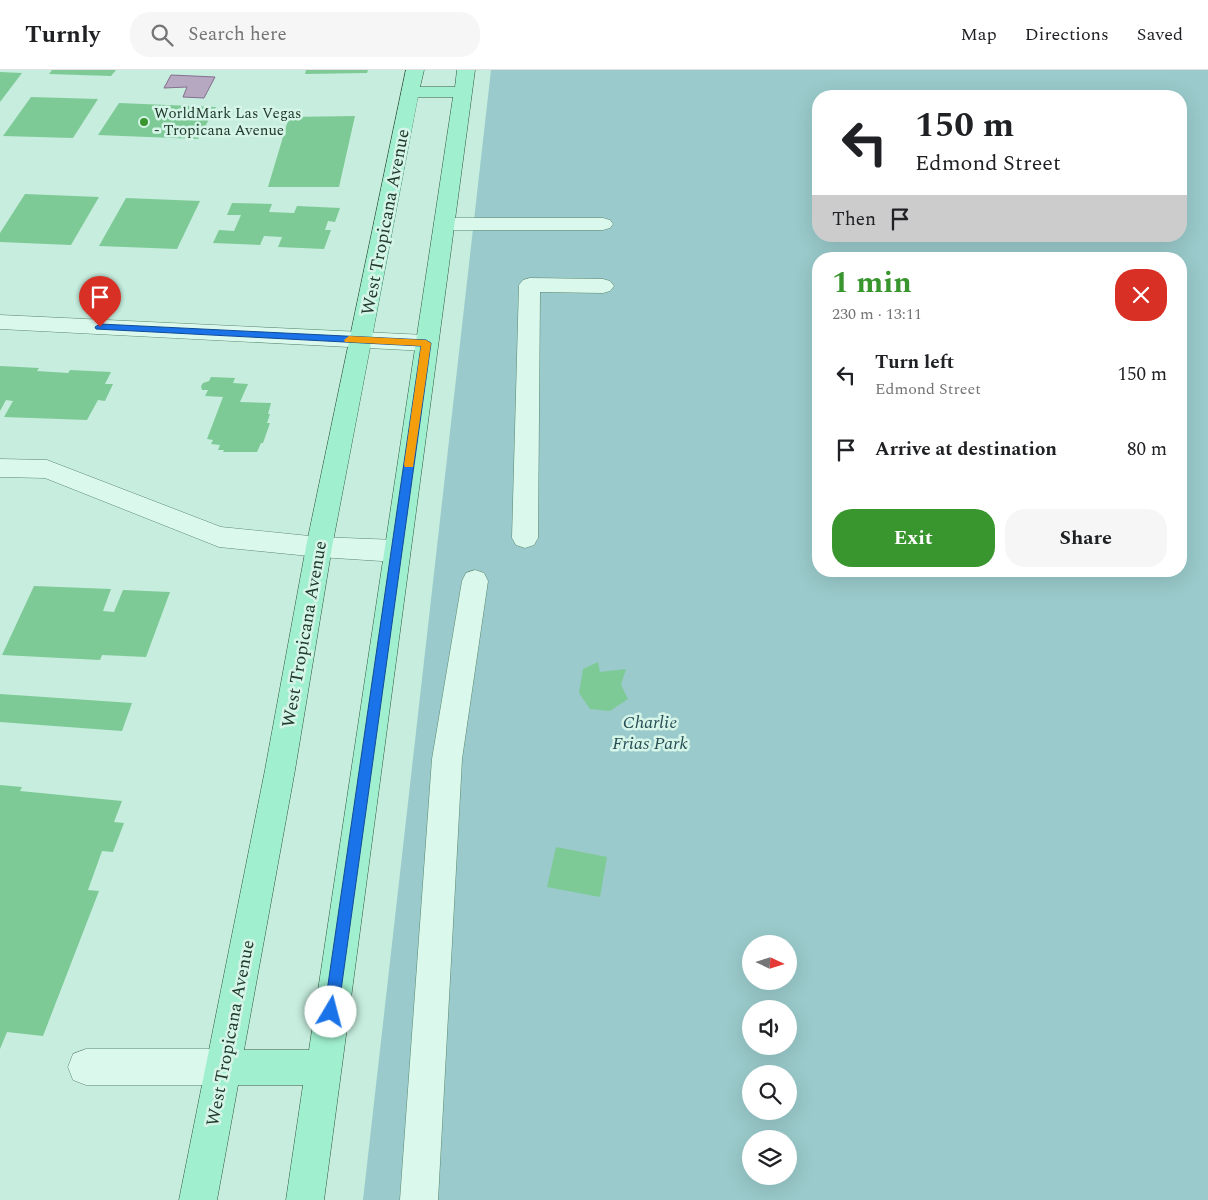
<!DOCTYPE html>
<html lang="en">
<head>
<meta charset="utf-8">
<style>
	:root { --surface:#fff; --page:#f6f6f6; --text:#202124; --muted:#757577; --line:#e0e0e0; --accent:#39952e }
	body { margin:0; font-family:Spectral,serif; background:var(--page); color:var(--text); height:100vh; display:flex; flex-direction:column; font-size:19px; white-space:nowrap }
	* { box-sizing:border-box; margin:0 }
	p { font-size:16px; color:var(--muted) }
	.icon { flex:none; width:28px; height:28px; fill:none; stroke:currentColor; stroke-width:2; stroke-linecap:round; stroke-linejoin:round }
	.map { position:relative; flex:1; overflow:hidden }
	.side { position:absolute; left:812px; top:182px; width:375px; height:325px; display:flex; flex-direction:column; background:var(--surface); border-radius:20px; box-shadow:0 5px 20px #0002 }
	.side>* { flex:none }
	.banner { position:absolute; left:812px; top:20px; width:375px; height:152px; border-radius:20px; box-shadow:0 5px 20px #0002; background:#fff; color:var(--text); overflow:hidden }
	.needle { width:32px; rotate:94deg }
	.fabs { position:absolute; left:742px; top:865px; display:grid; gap:10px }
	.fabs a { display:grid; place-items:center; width:55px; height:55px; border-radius:50%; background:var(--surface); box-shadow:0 5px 20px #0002; font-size:25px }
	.pin { position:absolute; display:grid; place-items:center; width:42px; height:42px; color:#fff; margin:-51px -21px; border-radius:50% 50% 50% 0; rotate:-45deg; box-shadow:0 0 5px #0007 }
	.pin .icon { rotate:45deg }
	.me { position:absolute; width:55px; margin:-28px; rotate:8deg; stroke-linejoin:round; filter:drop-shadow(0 0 4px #0008) }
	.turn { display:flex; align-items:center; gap:18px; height:105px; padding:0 20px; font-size:22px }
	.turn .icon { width:65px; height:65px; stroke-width:2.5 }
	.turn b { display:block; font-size:35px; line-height:42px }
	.then { display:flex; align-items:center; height:48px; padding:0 20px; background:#0003; gap:10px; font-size:19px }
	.round { display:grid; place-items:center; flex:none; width:52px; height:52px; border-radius:20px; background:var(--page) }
	.head { display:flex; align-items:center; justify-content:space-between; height:85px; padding:0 20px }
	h1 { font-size:30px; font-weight:700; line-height:38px; color:var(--accent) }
	.button { display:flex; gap:10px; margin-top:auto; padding:10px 20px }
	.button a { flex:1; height:58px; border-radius:20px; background:var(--accent); color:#fff; font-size:20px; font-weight:700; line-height:58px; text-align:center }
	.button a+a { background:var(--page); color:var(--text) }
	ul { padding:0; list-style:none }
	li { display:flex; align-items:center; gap:15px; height:75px; padding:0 20px }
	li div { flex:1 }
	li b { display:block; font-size:19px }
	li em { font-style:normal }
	header { display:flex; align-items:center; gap:30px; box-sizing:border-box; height:70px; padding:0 25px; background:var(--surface); border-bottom:1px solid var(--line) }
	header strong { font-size:24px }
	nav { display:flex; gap:28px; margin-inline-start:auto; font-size:18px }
	.search { width:350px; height:45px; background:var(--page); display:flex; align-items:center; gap:12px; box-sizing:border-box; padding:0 18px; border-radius:20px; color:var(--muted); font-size:19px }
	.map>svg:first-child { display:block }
</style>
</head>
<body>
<header>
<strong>Turnly</strong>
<div class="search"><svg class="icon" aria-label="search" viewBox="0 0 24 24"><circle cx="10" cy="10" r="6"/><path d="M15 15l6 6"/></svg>Search here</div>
<nav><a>Map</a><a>Directions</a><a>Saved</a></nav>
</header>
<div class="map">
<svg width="1208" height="1130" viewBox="0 0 1208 1130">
	<rect width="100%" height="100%" fill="#c6edde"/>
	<path fill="#9acacb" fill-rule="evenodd" d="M491 0H1208V1130H363ZM819 26H1181V166H819ZM819 189H1181V501H819ZM751 874H789V911H751ZM751 939H789V976H751ZM751 1004H789V1041H751ZM751 1069H789V1106H751Z"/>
	<path fill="#b7a8c1" stroke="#846e8f" d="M171 5 215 7 204 28 183 27 187 17 164 18Z"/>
	<path fill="#7eca96" d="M52 0H116L111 6 49 4Z
		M306 0H368L367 3 305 4Z
		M0 2 22 3 0 32Z
		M31 27 98 29 73 68 3 66Z
		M119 33 216 37 198 69 98 65Z
		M355 46 339 117H268L289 47Z
		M25 124 99 127 71 175 0 172V163Z
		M126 128 200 131 177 179 99 176Z
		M232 133 272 134 269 142 294 143 297 136 340 138 335 152 328 151 325 160H331L324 179 278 177 282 167 264 166 260 175 213 173 219 160 234 161 241 145H227Z
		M0 296 39 298 37 301 68 303 70 300 111 302 105 314H113L105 331 98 330 87 350 4 347 13 331 6 330 0 341Z
		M211 307 235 308 233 313 248 314 240 332 271 333 268 344H270L267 353H270L263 373H261L257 382H223L224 380H218L220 375 211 374 213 370 207 369 223 327 205 326 208 320H202L201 316 203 313 209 311Z
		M34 516 111 519 103 541 114 542 123 520 170 522 146 587 102 585 100 590 2 585Z
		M598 592 600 602 626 599 621 615 628 629 610 641 590 639 579 623 583 599Z
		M0 624 132 633 122 661 0 652Z
		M0 715 22 717 20 721 122 731 114 752 124 753 113 782 102 781 88 820 99 821 43 966 7 962 0 979Z
		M556 777 607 787 600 827 547 817Z"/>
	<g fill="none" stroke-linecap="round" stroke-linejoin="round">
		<defs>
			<path id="minor" d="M444 148H603L610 150 613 154 610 158 603 160H444L437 158 434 154 437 150Z
				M530 208 603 209 610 211 614 216 610 221 603 223 540 222 538 468 534 475 525 478 516 475 512 468 519 215 523 210Z
				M0 245 426 265 434 268 437 273 434 278 426 281 0 259Z
				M0 389 47 390 221 457 319 467 397 470 406 474 410 481 406 488 397 492 319 487 219 477 45 408 0 407Z
				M475 500 484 503 488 511 462 689 438 1130H400L432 689 462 511 466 503Z
				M86 979H223L236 984 241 997 236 1010 223 1015H86L73 1010 68 997 73 984Z"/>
			<path id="major" d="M406 0H424L420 17H455L457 0H475L324 1130H286L303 1015H238L217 1130H179L265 700 306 477ZM418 27H453L309 980H244L295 700 332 477Z"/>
		</defs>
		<use href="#minor" stroke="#5c886f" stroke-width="1"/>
		<use href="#major" stroke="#30563e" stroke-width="1"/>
		<use href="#minor" fill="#daf8ec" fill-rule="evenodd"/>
		<use href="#major" fill="#a0efce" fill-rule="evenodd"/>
	</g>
	<path fill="#1a73e8" stroke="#114b97" d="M100 254 426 270 431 273 338 942 336 948 331 950 326 948 324 942 421 276 96 259 95 257Z"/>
	<path fill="#f59e0b" d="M349 266 426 270 431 273 413 397H405L404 395 421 276 345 272 344 270Z"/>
	<circle fill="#39952e" stroke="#d6f5e9" stroke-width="2" cx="144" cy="52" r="5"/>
	<g text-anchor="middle" stroke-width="5" stroke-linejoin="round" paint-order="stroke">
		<g font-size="15" fill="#203929" stroke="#d6f5e9" text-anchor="start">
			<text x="154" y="48">WorldMark Las Vegas<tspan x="154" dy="17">- Tropicana Avenue</tspan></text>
		</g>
		<g font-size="18" fill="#203929" stroke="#d6f5e9">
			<text transform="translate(385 152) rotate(-79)" y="6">West Tropicana Avenue</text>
			<text transform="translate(304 564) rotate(-80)" y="6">West Tropicana Avenue</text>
			<text transform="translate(230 963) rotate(-79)" y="6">West Tropicana Avenue</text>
		</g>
		<g font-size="18" font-style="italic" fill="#274e55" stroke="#d6f5e9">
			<text x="650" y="658">Charlie<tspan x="650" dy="21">Frias Park</tspan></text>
		</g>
	</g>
</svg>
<div class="fabs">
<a><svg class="needle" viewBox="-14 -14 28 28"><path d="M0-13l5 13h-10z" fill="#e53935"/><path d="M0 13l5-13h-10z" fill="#757577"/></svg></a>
<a><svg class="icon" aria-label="sound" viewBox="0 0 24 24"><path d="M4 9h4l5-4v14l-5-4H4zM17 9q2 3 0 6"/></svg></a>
<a><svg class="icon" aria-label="search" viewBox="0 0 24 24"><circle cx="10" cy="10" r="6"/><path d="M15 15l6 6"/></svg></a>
<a><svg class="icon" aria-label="layers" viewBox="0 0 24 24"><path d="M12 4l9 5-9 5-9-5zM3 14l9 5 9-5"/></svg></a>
</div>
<div class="pin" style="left:100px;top:257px;background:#d93025"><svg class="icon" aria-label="arrive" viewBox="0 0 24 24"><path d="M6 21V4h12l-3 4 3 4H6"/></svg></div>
<svg class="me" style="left:331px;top:942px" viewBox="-20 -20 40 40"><circle r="19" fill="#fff"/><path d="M0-13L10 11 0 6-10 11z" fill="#1a73e8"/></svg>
<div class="banner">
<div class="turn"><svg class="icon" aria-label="left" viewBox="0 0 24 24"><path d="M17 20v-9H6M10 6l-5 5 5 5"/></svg><div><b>150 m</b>Edmond Street</div></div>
<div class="then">Then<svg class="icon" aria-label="arrive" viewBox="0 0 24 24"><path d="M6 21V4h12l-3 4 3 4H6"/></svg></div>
</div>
<section class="side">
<div class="head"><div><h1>1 min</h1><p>230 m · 13:11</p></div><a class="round" style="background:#d93025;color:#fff"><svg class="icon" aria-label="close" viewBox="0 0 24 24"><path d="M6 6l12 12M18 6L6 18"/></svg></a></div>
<ul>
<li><svg class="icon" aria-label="left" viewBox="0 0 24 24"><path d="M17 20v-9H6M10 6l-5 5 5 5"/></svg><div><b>Turn left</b><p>Edmond Street</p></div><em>150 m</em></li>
<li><svg class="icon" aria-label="arrive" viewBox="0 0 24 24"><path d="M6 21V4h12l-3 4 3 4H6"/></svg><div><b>Arrive at destination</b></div><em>80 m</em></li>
</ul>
<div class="button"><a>Exit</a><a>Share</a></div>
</section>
</div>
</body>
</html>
